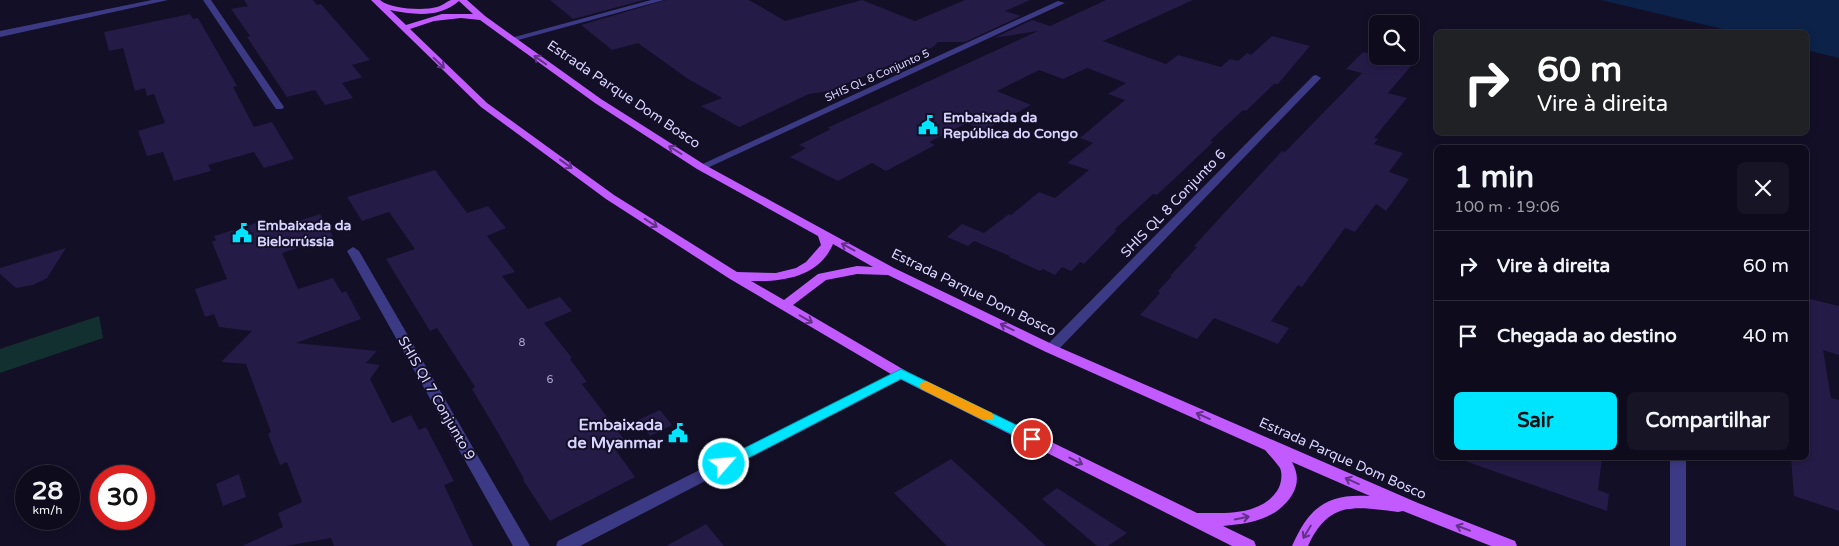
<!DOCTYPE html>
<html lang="pt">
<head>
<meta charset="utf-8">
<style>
	:root { --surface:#0e0b1c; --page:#171425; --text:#f1f3f6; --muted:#9b9ba3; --line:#2e2b3b; --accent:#00e5ff }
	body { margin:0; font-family:"Varela Round",sans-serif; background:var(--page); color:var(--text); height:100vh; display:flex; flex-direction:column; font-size:19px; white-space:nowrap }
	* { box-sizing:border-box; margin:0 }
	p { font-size:16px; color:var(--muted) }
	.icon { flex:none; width:28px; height:28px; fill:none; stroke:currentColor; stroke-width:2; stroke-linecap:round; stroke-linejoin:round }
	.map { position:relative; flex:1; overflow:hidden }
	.details { position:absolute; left:1434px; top:145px; width:375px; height:315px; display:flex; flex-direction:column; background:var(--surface); border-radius:8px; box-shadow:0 2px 8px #0003,0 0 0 1px var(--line) }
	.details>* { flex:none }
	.top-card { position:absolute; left:1434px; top:30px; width:375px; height:105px; border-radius:8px; box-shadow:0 2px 8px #0003,0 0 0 1px var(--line); background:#202124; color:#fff; overflow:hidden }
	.fabs { position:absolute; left:1369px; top:15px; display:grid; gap:10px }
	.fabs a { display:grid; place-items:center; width:50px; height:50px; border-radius:8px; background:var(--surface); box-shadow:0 2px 8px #0003,0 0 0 1px var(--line); font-size:25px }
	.speed { position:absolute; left:15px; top:465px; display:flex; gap:10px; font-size:25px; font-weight:700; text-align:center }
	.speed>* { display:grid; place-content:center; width:65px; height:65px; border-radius:50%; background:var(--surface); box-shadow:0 2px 8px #0003,0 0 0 1px var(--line); line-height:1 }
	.speed small { font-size:12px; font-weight:400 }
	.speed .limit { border:8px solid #d22; background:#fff; color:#111 }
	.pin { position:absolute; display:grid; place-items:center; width:42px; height:42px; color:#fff; margin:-21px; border:2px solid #fff; border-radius:50%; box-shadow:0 1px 5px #0007 }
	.me { position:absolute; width:55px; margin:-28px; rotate:63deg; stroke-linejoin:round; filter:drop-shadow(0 0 4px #0008) }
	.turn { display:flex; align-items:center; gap:18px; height:105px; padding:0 20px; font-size:22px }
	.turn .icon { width:65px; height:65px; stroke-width:2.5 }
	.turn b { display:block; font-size:35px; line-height:42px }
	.round { display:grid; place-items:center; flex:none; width:52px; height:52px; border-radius:8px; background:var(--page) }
	.headline { display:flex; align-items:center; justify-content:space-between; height:85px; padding:0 20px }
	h1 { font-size:30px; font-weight:700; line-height:38px }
	.action { display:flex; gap:10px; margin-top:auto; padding:10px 20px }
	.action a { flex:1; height:58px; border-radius:8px; background:var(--accent); color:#111; font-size:20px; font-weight:700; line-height:58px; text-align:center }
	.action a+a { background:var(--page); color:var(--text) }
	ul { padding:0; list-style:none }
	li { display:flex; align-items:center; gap:15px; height:70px; padding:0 20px; border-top:1px solid var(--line) }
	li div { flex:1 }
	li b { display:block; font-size:19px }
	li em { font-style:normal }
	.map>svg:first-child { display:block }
</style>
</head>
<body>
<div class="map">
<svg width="1839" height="546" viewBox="0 0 1839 546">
	<rect width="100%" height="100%" fill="#130f26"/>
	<path fill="#12302f" d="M99 316 103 338 0 373V349Z"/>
	<path fill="#0c2248" d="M1601 0H1839V58L1806 50V32H1735Z"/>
	<path fill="#241b47" d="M244 0H313L317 5 321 4 370 60 352 65 362 77 360 78 342 83 353 98 325 105 315 90 287 97 247 37 250 36 231 9 248 6Z
		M550 0H644L573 19Z
		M666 0H749L785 21 862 0 915 21 965 0H1030L1005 11 1021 16 965 42H938L933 47 829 91 809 94 739 127 701 106 722 98 688 79 638 43 612 50 581 25Z
		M1106 0H1193L1103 41 1166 64 1178 55 1221 67 1230 59 1238 61 1247 53 1251 55 1272 36 1310 46 1278 84H1274L1246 111 1243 110 1210 141 1213 142 1173 180 1157 195 1153 194 1114 230H1117L1084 264 1080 262 1071 271 1062 267 1055 275 1043 269 1040 271 1009 257 1010 256 974 241 968 246 947 237 962 224 984 233 1009 214 1011 215 1039 192 1055 198 1089 170 1067 163 1093 143 1080 138 1125 100 1108 94 1126 83 1087 68 1063 79 1039 70 997 91 1031 105 983 131 967 123 929 142 935 145 886 171 872 163 838 181 790 157 806 148 799 145 831 129 827 128 1038 31 994 38 1032 20 1050 26Z
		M190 14 193 19 198 18 229 72 237 86 233 87 254 127 272 122 294 159 264 168 254 152 208 165 211 171 174 181 163 152 147 156 138 131 165 123 154 94 147 96 145 88 135 91 123 48 109 51 104 32Z
		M1363 52 1412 65 1388 93 1407 98 1374 138 1378 139 1374 144 1403 153 1389 172 1409 179 1386 211 1376 204 1355 232 1345 228 1302 287 1298 285 1271 321 1289 328 1278 344 1214 318 1197 339 1140 315 1160 293 1158 291 1172 276H1170L1197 247 1194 246 1216 222 1282 151 1285 152 1362 73 1346 69Z
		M435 170 467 213 488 206 506 228 487 236 515 272 502 276 528 309 560 297 572 311 544 323 572 358 570 359 587 382 582 384 624 439 612 445 635 477 550 521 523 480 524 479 501 438 472 389 475 387 437 328 430 331 386 259 415 249 389 212 362 221 347 197Z
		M320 214 333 236 282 253 298 289 333 278 342 293 346 291 361 319 296 343 377 351 366 363 380 365 370 379 392 423 411 415 419 430 426 427 454 481 444 485 473 546H334L331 538 286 546H242L283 527 278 513 302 502 287 462 280 465 268 434 271 432 246 364 221 362 252 331 219 327 214 314 205 317 195 289 227 279 212 242 216 240 214 236 259 222 264 232Z
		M66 248 47 278 33 285 16 288 0 274V268Z
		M1806 298 1839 306V355L1823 350 1831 398 1839 400V511L1794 496 1791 458H1806Z
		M660 410 672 425 650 436 638 420Z
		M1463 458H1602L1598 490 1609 494 1607 511 1462 460Z
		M951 459 971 477 1046 546H947L894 493Z
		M239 474 246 497 223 506 216 484Z
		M1057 488 1127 533 1108 546H1097L1042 499Z
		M706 524 724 546H666L697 529Z"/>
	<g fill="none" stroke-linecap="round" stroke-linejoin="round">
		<path fill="#3d3a85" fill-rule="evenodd" d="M203 0H211L284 107 282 109H276Z
			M651 0H664L511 42 507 39Z
			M1058 1 1065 3 705 169H697L696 167Z
			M1316 75 1321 78 1319 80 1056 352H1046L1044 349 1046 346 1313 76Z
			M353 247 359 251 530 546H513L347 251Z
			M901 369 906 371 908 374 906 377 580 546H556L558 541Z
			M1670 458H1686V546H1670Z"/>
		<path fill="#3d3a85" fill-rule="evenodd" d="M152 0H168L0 37V31Z"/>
		<path fill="#c25bff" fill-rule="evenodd" d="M371 0H380C390 9 424 11 437 7 442 6 446 2 451 0 455 0 462 0 467 0L485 16 601 99 705 165 894 268 1056 346 1418 503 1515 541 1517 546H1491L1403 511 1398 512C1355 507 1329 500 1308 546H1292C1309 508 1326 493 1370 496L1292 462C1298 473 1299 483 1292 495 1277 519 1250 524 1223 526L1254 541 1256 546H1232L896 377 730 279 606 199 481 107ZM459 1 473 14H442L406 25 390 10C414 15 440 18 459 1ZM461 18 480 20 595 103 697 169 818 236 821 245 806 262 796 268 776 273 737 272 614 195 487 103 410 29 434 21ZM833 244 873 267 857 266 818 274 784 300 751 281C783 282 819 277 833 244ZM857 274 888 275 1046 352 1265 450C1270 456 1276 462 1280 468 1283 475 1281 485 1277 491 1260 516 1225 513 1197 513L906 371 793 305 826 280Z"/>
	</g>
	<defs><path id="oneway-shaft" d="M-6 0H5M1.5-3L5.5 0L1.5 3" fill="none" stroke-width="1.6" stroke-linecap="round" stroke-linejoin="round" transform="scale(1.25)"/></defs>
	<g stroke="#623188">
		<use href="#oneway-shaft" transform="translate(540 60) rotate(-145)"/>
		<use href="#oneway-shaft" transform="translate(439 63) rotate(44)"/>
		<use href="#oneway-shaft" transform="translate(675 150) rotate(-148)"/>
		<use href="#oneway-shaft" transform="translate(566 164) rotate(36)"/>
		<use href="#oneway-shaft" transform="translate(651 223) rotate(33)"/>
		<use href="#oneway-shaft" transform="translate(848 247) rotate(-151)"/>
		<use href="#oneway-shaft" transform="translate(806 319) rotate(30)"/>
		<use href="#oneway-shaft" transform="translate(1007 327) rotate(-154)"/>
		<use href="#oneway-shaft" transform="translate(1203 416) rotate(-156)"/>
		<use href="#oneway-shaft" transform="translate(1076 461) rotate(27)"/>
		<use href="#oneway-shaft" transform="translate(1352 481) rotate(-156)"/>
		<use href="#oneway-shaft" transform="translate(1242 518) rotate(-12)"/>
		<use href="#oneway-shaft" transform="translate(1463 528) rotate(-159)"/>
		<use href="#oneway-shaft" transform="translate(1307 532) rotate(121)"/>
	</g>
	<path fill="#00e5ff" stroke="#0095a6" d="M901 369 1037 435 1039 439 1037 442H1027L901 379 729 468 724 470 719 468 717 464 719 461Z"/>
	<path fill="#f59e0b" d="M926 381 992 413 994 417 992 420H983L921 389 919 386 921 383Z"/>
	<defs>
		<symbol id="civic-bare" viewBox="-9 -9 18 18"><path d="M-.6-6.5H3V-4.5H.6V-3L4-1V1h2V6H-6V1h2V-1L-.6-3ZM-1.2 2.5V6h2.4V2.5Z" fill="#00e5ff" stroke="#130f26" stroke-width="2.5" paint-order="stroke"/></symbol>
	</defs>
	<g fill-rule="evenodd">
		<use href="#civic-bare" x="914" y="111" width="28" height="28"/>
		<use href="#civic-bare" x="228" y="219" width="28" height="28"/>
		<use href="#civic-bare" x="664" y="419" width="28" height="28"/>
	</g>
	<g text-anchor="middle" stroke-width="4" stroke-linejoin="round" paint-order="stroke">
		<g font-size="11" fill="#d9d4ff" stroke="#130f26">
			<text transform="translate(877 75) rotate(-24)" y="4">SHIS QL 8 Conjunto 5</text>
		</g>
		<g font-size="11" fill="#aca6d1">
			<text x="522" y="346">8</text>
			<text x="550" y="383">6</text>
		</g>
		<g font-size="14" fill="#d9d4ff" stroke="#130f26">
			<text transform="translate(624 94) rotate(34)" y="5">Estrada Parque Dom Bosco</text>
			<text transform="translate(1173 203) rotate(-46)" y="5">SHIS QL 8 Conjunto 6</text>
			<text transform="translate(974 292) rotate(26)" y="5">Estrada Parque Dom Bosco</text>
			<text transform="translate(437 398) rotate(60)" y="5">SHIS QI 7 Conjunto 9</text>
			<text transform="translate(1343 458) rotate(24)" y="5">Estrada Parque Dom Bosco</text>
		</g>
		<g font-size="14" font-weight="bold" fill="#d9d4ff" stroke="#130f26" text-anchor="start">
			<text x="943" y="122">Embaixada da<tspan x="943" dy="16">República do Congo</tspan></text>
			<text x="257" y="230">Embaixada da<tspan x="257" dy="16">Bielorrússia</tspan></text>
		</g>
		<g font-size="16" font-weight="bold" fill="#d9d4ff" stroke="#130f26" text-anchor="end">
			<text x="663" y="430">Embaixada<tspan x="663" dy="18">de Myanmar</tspan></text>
		</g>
	</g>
</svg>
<div class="fabs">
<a><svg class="icon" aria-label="search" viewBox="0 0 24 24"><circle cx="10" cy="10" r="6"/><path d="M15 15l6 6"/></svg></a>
</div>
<div class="speed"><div>28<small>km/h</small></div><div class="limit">30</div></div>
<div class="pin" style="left:1032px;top:439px;background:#d93025"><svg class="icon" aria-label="arrive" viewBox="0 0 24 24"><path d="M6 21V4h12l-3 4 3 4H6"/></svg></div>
<svg class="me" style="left:724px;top:464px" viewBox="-20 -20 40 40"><circle r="17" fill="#00e5ff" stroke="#fff" stroke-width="3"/><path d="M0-11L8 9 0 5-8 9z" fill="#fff"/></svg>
<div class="top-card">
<div class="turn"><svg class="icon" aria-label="right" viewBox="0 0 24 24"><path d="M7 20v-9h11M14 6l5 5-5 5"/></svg><div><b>60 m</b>Vire à direita</div></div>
</div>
<section class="details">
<div class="headline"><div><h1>1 min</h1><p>100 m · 19:06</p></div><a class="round"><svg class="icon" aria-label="close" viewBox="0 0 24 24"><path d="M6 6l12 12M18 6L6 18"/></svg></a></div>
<ul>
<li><svg class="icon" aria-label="right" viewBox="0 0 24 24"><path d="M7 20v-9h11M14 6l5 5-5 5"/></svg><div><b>Vire à direita</b></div><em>60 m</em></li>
<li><svg class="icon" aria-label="arrive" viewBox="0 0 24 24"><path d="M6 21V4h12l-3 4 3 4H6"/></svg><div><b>Chegada ao destino</b></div><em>40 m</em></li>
</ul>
<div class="action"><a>Sair</a><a>Compartilhar</a></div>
</section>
</div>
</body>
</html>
